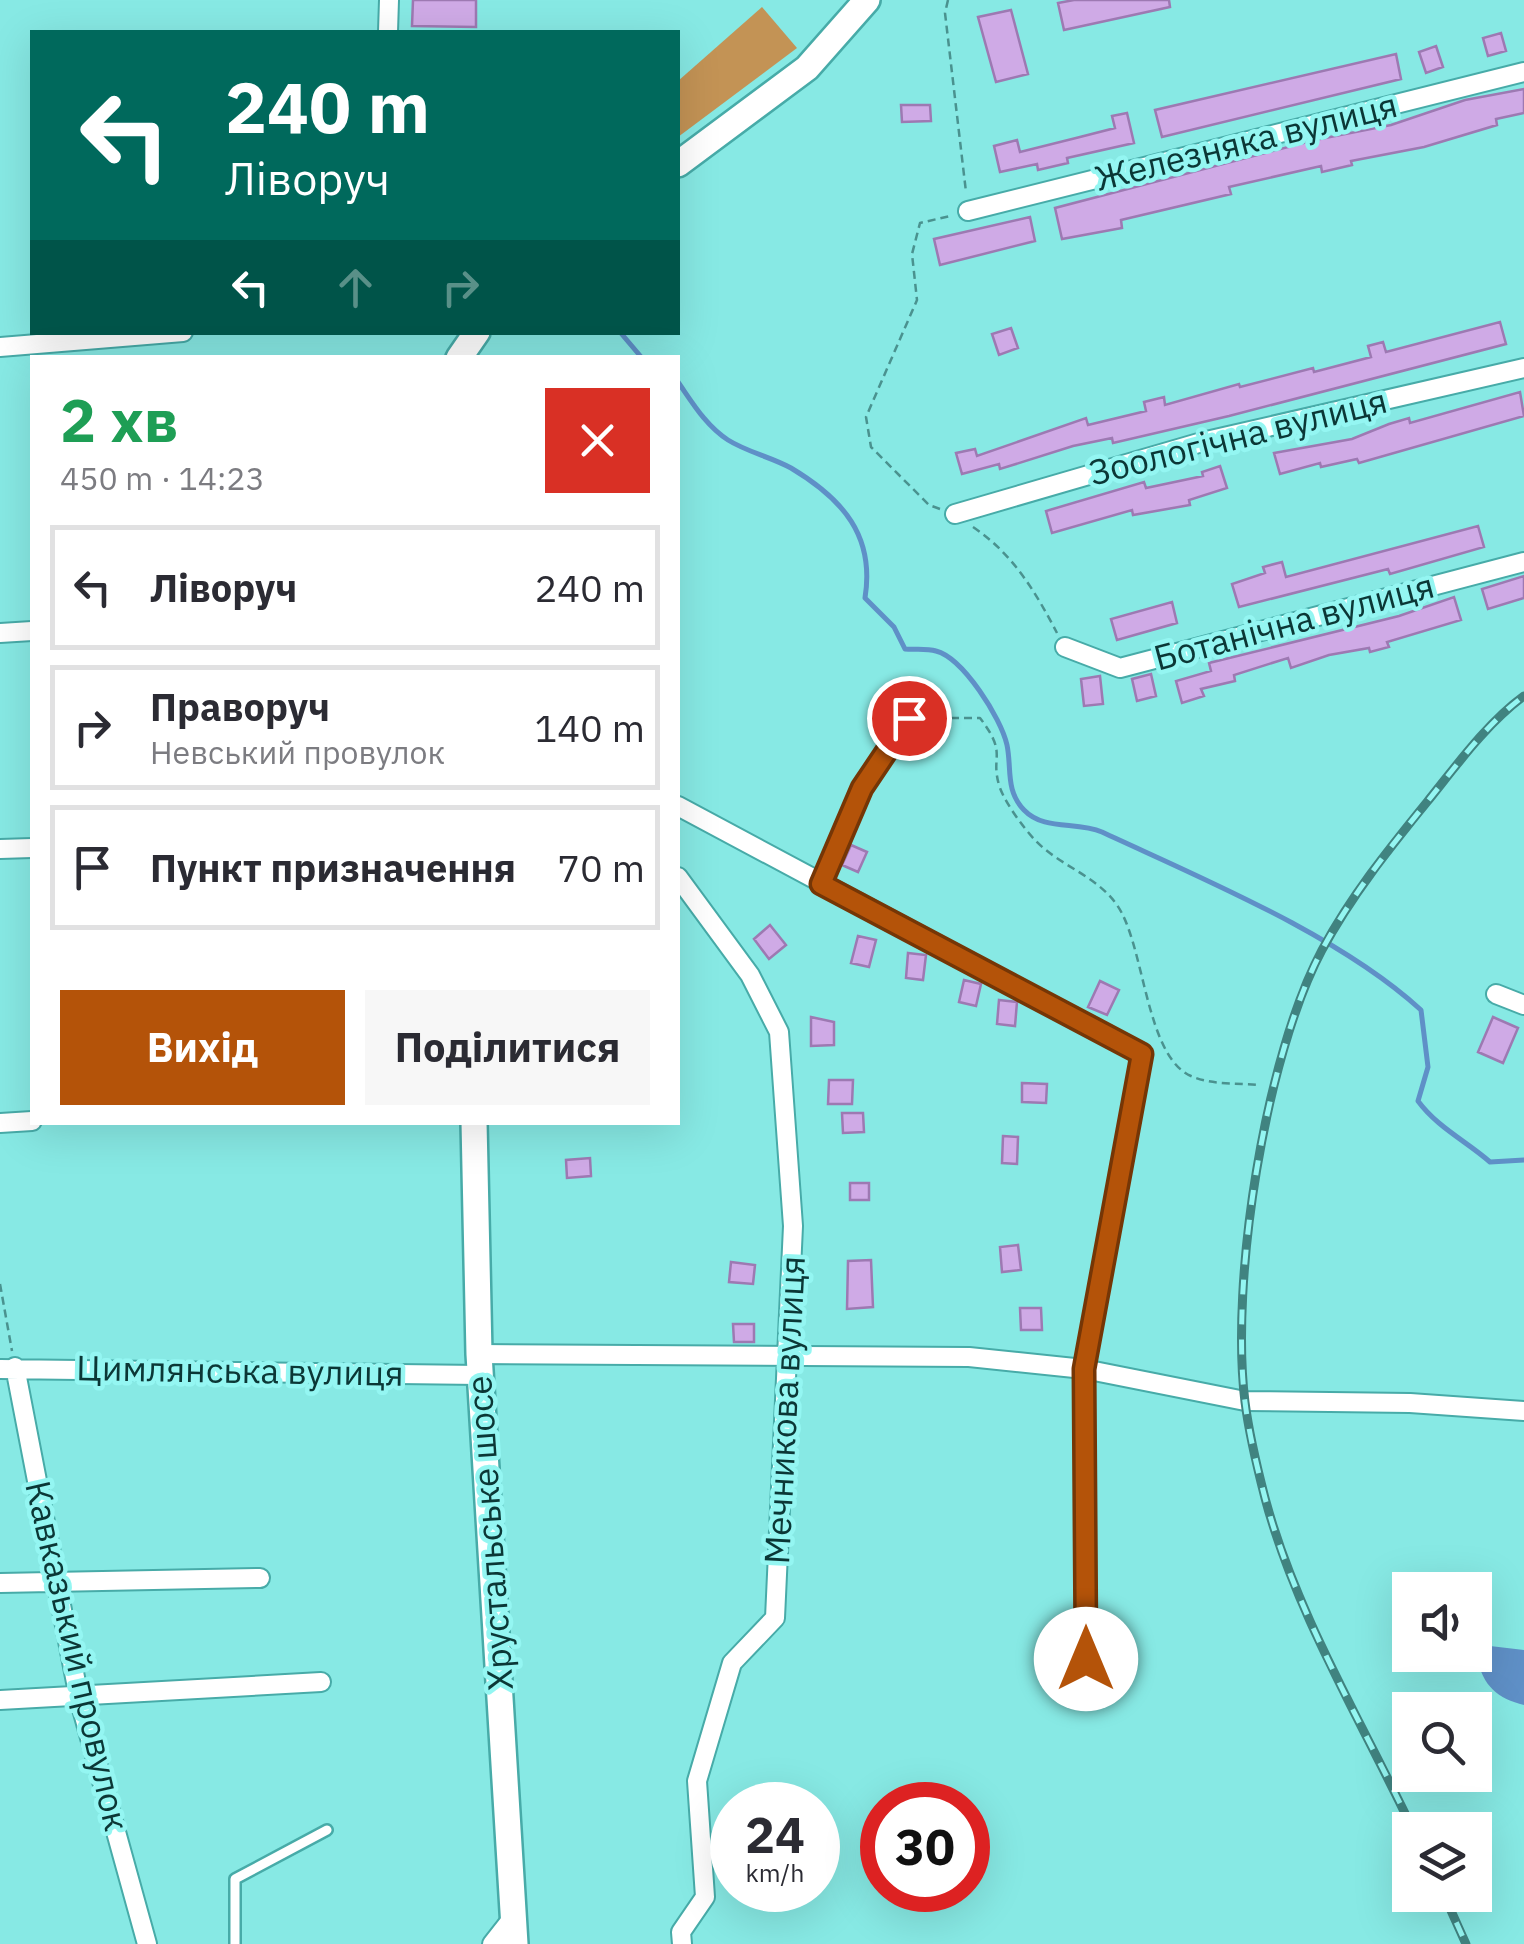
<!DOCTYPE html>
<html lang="uk">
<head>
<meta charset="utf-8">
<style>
	:root { --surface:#fff; --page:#f7f7f7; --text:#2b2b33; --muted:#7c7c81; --line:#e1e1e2; --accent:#b45309 }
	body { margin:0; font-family:"IBM Plex Sans",sans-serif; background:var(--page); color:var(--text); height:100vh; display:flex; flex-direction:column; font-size:38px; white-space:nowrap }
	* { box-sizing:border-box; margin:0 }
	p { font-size:32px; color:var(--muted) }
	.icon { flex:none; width:55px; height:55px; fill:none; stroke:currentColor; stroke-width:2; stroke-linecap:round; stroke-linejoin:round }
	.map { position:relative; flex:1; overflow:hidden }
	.side { position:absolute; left:30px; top:355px; width:650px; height:770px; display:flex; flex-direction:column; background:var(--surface); border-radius:0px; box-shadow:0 10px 40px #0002 }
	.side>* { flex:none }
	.top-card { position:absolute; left:30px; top:30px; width:650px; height:305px; border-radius:0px; box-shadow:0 10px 40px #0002; background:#00695c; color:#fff; overflow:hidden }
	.buttons { position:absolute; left:1392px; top:1572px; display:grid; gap:20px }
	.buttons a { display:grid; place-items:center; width:100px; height:100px; border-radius:0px; background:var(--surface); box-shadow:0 10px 40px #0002; font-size:50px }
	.speed { position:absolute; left:710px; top:1782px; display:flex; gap:20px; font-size:50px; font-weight:700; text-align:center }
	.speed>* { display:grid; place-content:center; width:130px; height:130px; border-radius:50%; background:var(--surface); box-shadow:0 10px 40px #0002; line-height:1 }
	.speed small { font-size:25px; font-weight:400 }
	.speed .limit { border:15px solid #d22; background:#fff; color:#111 }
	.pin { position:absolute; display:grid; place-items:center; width:85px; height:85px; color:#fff; margin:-42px; border:5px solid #fff; border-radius:50%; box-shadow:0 2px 10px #0007 }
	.me { position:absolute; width:110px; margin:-55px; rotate:0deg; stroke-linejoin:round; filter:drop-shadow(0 0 8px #0008) }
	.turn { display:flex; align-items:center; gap:35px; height:210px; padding:0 30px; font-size:45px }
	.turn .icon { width:130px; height:130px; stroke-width:2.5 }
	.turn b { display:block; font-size:70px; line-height:85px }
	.lanes { display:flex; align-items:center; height:95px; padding:0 30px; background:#0003; justify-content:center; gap:50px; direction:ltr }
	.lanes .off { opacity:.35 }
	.round { display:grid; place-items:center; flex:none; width:105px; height:105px; border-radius:0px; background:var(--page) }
	.summary { display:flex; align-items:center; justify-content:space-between; height:170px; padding:0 30px }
	h1 { font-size:60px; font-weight:800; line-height:75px; color:#1e9e55 }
	.action { display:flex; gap:20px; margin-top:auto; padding:20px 30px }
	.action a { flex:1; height:115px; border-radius:0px; background:var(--accent); color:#fff; font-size:40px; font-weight:800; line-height:115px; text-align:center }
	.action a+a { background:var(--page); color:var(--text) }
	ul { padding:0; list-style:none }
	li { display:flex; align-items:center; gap:30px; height:125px; margin:0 20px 15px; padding:0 10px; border:5px solid var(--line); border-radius:0px }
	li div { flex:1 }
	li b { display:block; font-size:38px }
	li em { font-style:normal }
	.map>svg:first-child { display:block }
</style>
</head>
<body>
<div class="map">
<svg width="1524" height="1944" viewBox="0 0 1524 1944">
	<rect width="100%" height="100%" fill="#87e9e4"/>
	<path fill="#c39355" d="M762 7 797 48 678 137V81Z"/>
	<path fill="#5f90c7" d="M1490 1646 1524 1650V1705C1498 1699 1482 1685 1478 1659Z"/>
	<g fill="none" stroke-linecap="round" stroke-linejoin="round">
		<path stroke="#5f90c7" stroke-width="5" d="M620 332 642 358
			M678 382C692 402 706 426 728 440 747 452 771 457 791 468 843 499 875 536 865 598L894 627 905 649C914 650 926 648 936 651 963 658 1001 718 1007 745 1012 769 1005 790 1024 810 1044 831 1076 821 1102 832 1203 879 1339 935 1421 1010L1428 1067 1418 1101C1437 1127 1466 1141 1490 1162L1524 1160"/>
	</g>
	<path fill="#cfaae6" stroke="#9d79b2" stroke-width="2.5" d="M413 0H476V27L412 26Z
		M1074 0H1169L1170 7 1064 30 1058 3Z
		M1011 10 1028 74 996 82 978 17Z
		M1501 33 1506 51 1488 56 1483 38Z
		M1436 46 1443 67 1426 73 1419 52Z
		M1396 54 1401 79 1162 137 1155 110Z
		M1524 89V113L1496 119 1497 125 1424 147 1351 161 1352 165 1322 172 1321 166 1229 187 1231 194 1121 220 1122 228 1062 239 1055 208 1315 140 1391 125 1465 100Z
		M901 105H930L931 121 902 122Z
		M1127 113 1134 143 1067 158 1068 163 1038 170 1037 164 1000 172 994 146 1017 140 1020 152 1076 138 1115 128 1112 116Z
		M1030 217 1035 241 940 265 934 239Z
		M1500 322 1506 344 1229 416 1113 443 1112 438 1073 446 1000 469 999 464 962 474 956 453 975 449 977 456 1086 418 1088 425 1146 411 1144 402 1164 397 1165 405 1239 384 1240 387 1313 368 1314 372 1371 357 1368 346 1383 342 1386 352Z
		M1011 328 1018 348 999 355 992 334Z
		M1520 392 1524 416 1359 463 1357 459 1321 467 1320 463 1280 474 1274 453 1352 439 1389 424 1409 418 1410 423Z
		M1220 466 1227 488 1189 500 1190 505 1133 515 1132 510 1052 533 1046 511 1144 482 1146 488 1203 476 1202 472Z
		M1478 526 1484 547 1390 574 1388 569 1239 607 1232 584 1265 573 1263 567 1282 562 1286 577Z
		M1524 576V598L1488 609 1482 589Z
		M1454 597 1461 620 1387 642 1389 647 1370 652 1369 648 1329 655 1291 668 1288 658 1234 675 1235 681 1201 689 1204 696 1182 703 1176 681 1211 671 1209 663 1399 616Z
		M1172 602 1177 623 1117 640 1111 619Z
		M1151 674 1156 696 1137 701 1132 679Z
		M1100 676 1103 704 1084 706 1081 679Z
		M851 845 867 852 858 872 842 865Z
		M770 925 786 945 769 959 754 939Z
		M858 936 876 940 869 967 851 963Z
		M908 953 926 955 923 980 906 978Z
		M964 980 981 984 976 1006 959 1002Z
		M1100 981 1119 990 1107 1015 1088 1007Z
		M999 1000 1017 1002 1015 1026 997 1024Z
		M811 1017 834 1022V1045L811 1046Z
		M1493 1017 1518 1028 1503 1063 1478 1052Z
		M829 1080H853L852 1104H828Z
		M1022 1083 1047 1084 1046 1103 1022 1102Z
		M842 1113H863L864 1132 843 1133Z
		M1003 1136 1018 1137 1017 1164 1002 1163Z
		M590 1158 591 1176 567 1178 566 1160Z
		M850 1183H869V1200H850Z
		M1018 1245 1021 1270 1002 1272 1000 1247Z
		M871 1260 873 1307 847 1309 848 1261Z
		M731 1262 755 1265 753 1284 729 1282Z
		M1020 1308H1041L1042 1330H1021Z
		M733 1324H754V1342H734Z"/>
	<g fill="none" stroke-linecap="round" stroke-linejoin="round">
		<defs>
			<path id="lane" d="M235 1944V1879L327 1830"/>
			<path id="street" d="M388 32 389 0
				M968 211 1524 72
				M0 347 183 332
				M955 514 1202 442 1524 368
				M0 633 32 631
				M1065 647 1120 668 1524 562
				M678 806 1142 1054 1084 1369 1086 1659
				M0 849 32 848
				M678 877 750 975 779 1032 793 1226 775 1618 732 1663 697 1781 705 1897 681 1932 682 1944
				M821 883 862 788 909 718
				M1496 994 1524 1005
				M0 1123 32 1121
				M479 1354 969 1357 1084 1369 1245 1401 1410 1403 1524 1411
				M15 1367 79 1698 147 1944
				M0 1369 480 1375
				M0 1583 260 1578
				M0 1700 321 1682
				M492 1944 514 1916"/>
			<path id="secondary" d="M678 164 807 68 867 0
				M459 358 477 332
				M474 1122 479 1354 515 1944"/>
		</defs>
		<use href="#lane" stroke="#47aba8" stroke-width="14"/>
		<use href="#street" stroke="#47aba8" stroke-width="22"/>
		<use href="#secondary" stroke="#47aba8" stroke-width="30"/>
		<path stroke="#4a928f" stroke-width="2.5" stroke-dasharray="8 5" stroke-linecap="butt" d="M948 0 945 13 966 192
			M940 509 929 505 871 447 866 417 917 300 912 254 920 223 950 216
			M973 527C1013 554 1035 591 1057 633
			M925 718H980C1009 756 989 755 1000 788 1006 804 1023 827 1034 839 1059 866 1096 875 1117 905 1145 945 1145 1056 1191 1076 1211 1085 1238 1083 1259 1085
			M0 1284 12 1351"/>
		<use href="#lane" stroke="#fff" stroke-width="9"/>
		<use href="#street" stroke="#fff" stroke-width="18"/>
		<use href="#secondary" stroke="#fff" stroke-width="25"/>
		<defs>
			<path id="rail" d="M1413 1830C1362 1722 1296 1614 1265 1498 1257 1467 1249 1434 1245 1402 1230 1281 1265 1057 1322 950 1351 896 1388 850 1427 802 1456 766 1487 723 1524 696
				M1444 1895 1466 1944"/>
		</defs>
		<use href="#rail" stroke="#408380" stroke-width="9"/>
		<use href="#rail" stroke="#94f6f2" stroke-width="5" stroke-dasharray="15" stroke-linecap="butt"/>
	</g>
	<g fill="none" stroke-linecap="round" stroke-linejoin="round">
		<defs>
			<path id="route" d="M909 718 862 788 821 884 1142 1054 1084 1369 1086 1659"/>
		</defs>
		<use href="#route" stroke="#753606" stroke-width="25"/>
		<use href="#route" stroke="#b45309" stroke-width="18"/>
	</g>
	<g text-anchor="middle" stroke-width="9" stroke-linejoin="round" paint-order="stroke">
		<g font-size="35" fill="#0b3736" stroke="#94f6f2">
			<text transform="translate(1246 142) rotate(-14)" y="12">Железняка вулиця</text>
			<text transform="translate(1238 437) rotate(-14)" y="12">Зоологічна вулиця</text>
			<text transform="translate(1294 622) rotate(-15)" y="12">Ботанічна вулиця</text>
			<text transform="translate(240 1371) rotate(1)" y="12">Цимлянська вулиця</text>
			<text transform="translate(785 1410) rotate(-87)" y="12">Мечникова вулиця</text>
			<text transform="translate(490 1533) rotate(-94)" y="12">Хрустальське шосе</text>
			<text transform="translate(77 1656) rotate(77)" y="12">Кавказький провулок</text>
		</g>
	</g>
</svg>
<div class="buttons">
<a><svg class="icon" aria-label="sound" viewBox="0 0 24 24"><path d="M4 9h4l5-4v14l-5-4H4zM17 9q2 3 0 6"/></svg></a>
<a><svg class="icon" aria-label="search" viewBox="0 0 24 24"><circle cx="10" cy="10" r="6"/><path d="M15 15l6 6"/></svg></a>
<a><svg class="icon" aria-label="layers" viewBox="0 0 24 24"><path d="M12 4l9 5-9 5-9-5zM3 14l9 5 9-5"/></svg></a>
</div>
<div class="speed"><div>24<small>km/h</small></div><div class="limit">30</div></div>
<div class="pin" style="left:909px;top:718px;background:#d93025"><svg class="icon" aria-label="arrive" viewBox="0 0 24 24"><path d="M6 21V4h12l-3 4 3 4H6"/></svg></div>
<svg class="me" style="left:1086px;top:1659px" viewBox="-20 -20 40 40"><circle r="19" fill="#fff"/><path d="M0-13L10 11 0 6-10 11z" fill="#b45309"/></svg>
<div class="top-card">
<div class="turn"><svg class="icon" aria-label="left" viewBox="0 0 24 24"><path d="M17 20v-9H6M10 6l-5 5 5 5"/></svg><div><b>240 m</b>Ліворуч</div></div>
<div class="lanes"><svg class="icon" aria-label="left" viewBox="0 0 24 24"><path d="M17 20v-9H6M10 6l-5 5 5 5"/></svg><svg class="icon off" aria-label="ahead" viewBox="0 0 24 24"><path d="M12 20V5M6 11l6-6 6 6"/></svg><svg class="icon off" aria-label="right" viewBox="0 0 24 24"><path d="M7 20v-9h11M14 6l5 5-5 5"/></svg></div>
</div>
<section class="side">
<div class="summary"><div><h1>2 хв</h1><p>450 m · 14:23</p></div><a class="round" style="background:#d93025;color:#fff"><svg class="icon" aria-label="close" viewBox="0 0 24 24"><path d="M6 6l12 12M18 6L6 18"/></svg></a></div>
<ul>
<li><svg class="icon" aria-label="left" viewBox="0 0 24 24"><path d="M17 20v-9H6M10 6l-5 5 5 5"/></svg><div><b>Ліворуч</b></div><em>240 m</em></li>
<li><svg class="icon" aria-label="right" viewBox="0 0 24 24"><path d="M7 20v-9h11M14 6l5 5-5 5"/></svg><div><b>Праворуч</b><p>Невський провулок</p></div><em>140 m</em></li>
<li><svg class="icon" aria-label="arrive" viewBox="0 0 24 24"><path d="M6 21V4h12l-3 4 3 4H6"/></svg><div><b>Пункт призначення</b></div><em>70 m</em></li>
</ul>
<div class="action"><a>Вихід</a><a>Поділитися</a></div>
</section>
</div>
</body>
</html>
